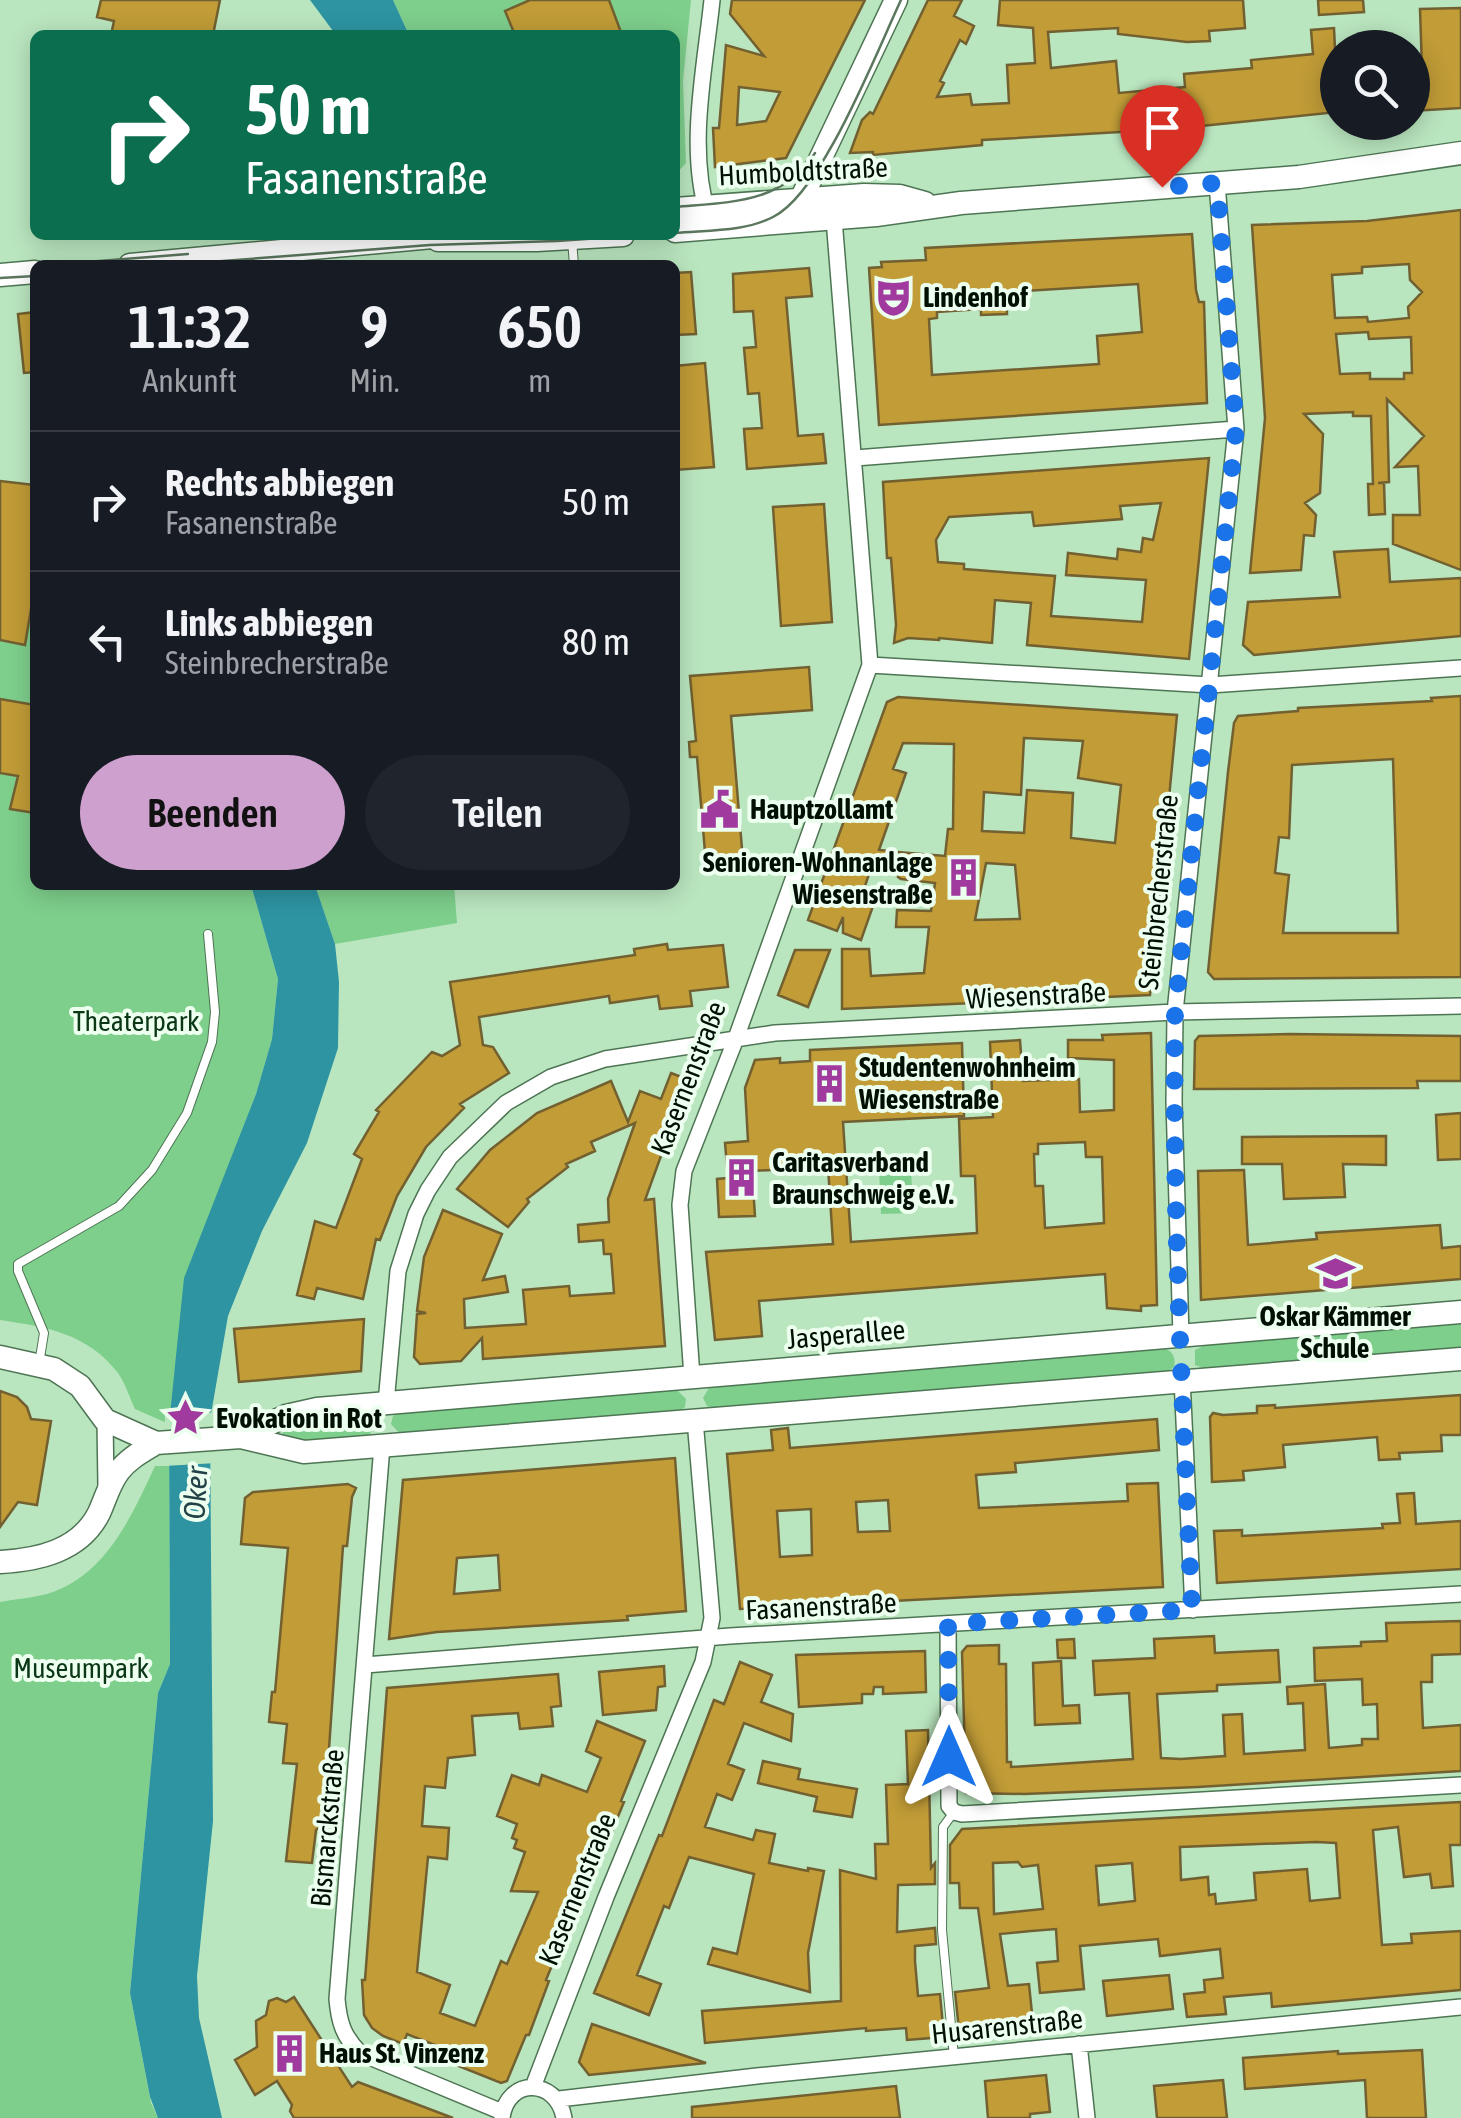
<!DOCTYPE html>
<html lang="de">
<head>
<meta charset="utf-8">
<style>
	:root { --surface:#171b24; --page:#20242c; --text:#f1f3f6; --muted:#9ea1a6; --line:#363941; --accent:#cda0ce }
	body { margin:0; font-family:"Asap Condensed",sans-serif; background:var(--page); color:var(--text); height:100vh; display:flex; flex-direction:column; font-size:38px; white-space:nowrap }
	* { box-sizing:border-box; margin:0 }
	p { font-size:32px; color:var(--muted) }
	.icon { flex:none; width:55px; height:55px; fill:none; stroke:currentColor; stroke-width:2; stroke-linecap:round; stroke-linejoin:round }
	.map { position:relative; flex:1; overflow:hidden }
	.sheet { position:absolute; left:30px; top:260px; width:650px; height:630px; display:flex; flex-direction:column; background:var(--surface); border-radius:15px; box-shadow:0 5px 25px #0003 }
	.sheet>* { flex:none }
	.banner { position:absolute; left:30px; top:30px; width:650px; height:210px; border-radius:15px; box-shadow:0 5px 25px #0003; background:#0b6e4f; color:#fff; overflow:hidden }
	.buttons { position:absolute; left:1320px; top:30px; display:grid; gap:20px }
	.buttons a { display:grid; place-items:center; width:110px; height:110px; border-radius:50%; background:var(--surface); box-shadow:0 5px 25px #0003; font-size:50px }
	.pin { position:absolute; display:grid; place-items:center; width:85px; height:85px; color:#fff; margin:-102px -42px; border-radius:50% 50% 50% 0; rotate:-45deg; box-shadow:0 0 10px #0007 }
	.pin .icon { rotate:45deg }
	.me { position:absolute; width:110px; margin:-55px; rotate:0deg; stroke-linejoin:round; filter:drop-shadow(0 0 8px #0008) }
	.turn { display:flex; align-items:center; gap:35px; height:210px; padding:0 50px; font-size:45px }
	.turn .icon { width:130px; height:130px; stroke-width:2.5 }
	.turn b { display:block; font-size:70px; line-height:85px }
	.eta { display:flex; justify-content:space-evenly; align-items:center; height:170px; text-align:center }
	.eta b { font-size:60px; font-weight:600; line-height:70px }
	.button { display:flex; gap:20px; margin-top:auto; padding:20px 50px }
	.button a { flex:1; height:115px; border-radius:60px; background:var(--accent); color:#111; font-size:40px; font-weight:600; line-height:115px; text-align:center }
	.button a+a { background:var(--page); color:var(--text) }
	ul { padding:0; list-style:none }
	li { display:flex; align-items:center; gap:30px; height:140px; padding:0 50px; border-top:2px solid var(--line) }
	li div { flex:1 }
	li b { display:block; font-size:38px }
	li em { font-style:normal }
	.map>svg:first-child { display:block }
</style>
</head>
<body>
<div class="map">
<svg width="1461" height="2118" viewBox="0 0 1461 2118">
	<rect width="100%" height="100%" fill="#bae6bf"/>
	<path fill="#7ecf8c" d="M393 0H691L683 81 686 163 675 175V35H409Z
		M0 585 35 586V885H251L278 979 272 1039 256 1094 185 1280 169 1424 135 1409C130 1398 125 1383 118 1373 87 1333 46 1327 0 1320Z
		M315 885H454L457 923 335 944Z
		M911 1168 913 1213 881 1214 879 1169Z
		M1461 1324V1349L1206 1369 1195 1365V1350L1205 1345Z
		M1163 1348C1173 1351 1176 1357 1174 1367L1167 1372 717 1410 707 1406 703 1398 710 1386Z
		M677 1390 686 1399 685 1407 679 1412 400 1434 391 1424 393 1416 401 1411Z
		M364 1415 373 1420 375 1425 369 1436C343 1439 305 1450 282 1435L284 1427 313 1419Z
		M155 1466H169L170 1664 158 1693 130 1993 151 2103 158 2118H0V1602C15 1599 32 1598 47 1594 106 1576 131 1517 155 1466Z"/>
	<path fill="#2e94a2" d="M310 0H393L409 35H336Z
		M251 885H315L335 944 339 982 338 1048 307 1143 262 1231 228 1316 210 1420 213 1821 197 1976 199 2018 222 2118H158L150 2097 130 1993 158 1693 170 1664 169 1424 184 1278 256 1094 272 1039 278 979Z"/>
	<path fill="#bae6bf" d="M411 235 409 265H336L335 249Z
		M217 1412V1463L164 1466 165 1416Z"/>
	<path fill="#c19c37" stroke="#726031" stroke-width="2.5" fill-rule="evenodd" d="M101 0H220L213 35H111L114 21 97 17Z
		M530 0H609L622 35H515L505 11Z
		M732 0H865L786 158 715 167 713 128H719L726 45 764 56 730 14ZM739 87 780 92 766 121 737 125Z
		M928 0H962L954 16 974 26 966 44 960 40 940 81 944 83 937 97 970 94 972 105 1009 103 1007 65 1035 63 1033 28 998 25 1000 0H1243L1245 28 1209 31 1210 41 1187 42 1118 34V28L1048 32 1051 68 1116 61 1119 93 1185 87 1184 74 1252 68 1251 60 1313 54 1311 30 1334 28 1338 112 1172 129 982 140V145L873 155V152L850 153 862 120 870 112 873 114Z
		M1318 0H1363L1364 12 1319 15Z
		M1461 8V108L1412 111V70L1422 69 1420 9Z
		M1461 210V570L1393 544V515H1420L1418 466 1395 467 1424 436 1387 399 1389 482 1378 483H1384L1385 514 1369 515 1368 484H1373L1371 416H1353V412L1304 414 1323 434 1320 493 1305 503 1316 515 1314 536 1304 535 1301 570 1250 573 1265 418 1252 225 1367 221ZM1409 264 1410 280 1422 292 1408 307 1409 318 1368 322 1367 317 1335 318 1332 275 1362 273V267ZM1368 332 1369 339 1411 337 1412 373H1404V379H1370V373L1340 374 1336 334Z
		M1192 234 1196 290 1199 302H1204L1207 403 879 425 869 268 882 267 881 262 926 260 925 248ZM1138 284 1142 332 1097 336 1099 364 932 375 929 319 937 318V312L981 309V315L1007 314 1006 292Z
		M809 268 812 296 786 298 798 436 823 434 826 463 747 469 744 429 762 428 759 393 748 394 744 348 756 347 753 311 734 312 733 274Z
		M691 272 696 334 675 335V273Z
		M35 312V372L24 373 18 314Z
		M705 363 714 467 675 470V366Z
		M1209 458 1189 659 1027 645 1031 603 995 600 992 643 939 638V640L908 638 894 643 896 625 891 558H887L883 482ZM1161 503 1153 540 1143 538 1141 552 1118 549 1117 559 1068 553 1066 575 1146 580 1142 622 1051 616 1055 576 964 569V564L938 562 936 540 949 517 1032 512 1034 526 1122 519 1120 506Z
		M0 481 35 485V585L25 645 0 640Z
		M824 504 832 622 781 626 773 507Z
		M1388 549 1390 582 1461 578V636L1254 655 1243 645 1248 602 1340 597 1334 552Z
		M809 667 812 710 731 716 743 861 706 864 697 757H690L689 742 696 741 690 676Z
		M1461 696V977L1214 979 1208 972 1228 772 1234 723 1238 716 1298 711V708L1432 701 1431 698ZM1393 759 1398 933H1283L1289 875 1275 873 1279 837 1289 838 1292 765Z
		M898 697 1177 715 1150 995 842 1009V949H869L871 976 924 973 929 927H896L897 910 931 911 935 883 901 879 898 877 899 852 945 856 948 829H953L954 744 903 743 893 769 906 773 879 850 892 851 885 872 871 868 860 901 873 906 861 940 843 933V917L837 931 808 920 887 702ZM1024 738 1083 741 1078 778 1121 785 1115 843 1071 838 1073 793 1027 790 1024 833 982 831 984 792 1021 795ZM986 863 1015 865 1020 919 975 920Z
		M0 699 35 705V813L10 809 18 776 0 773Z
		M667 944 668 950 723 945 728 987 690 991 692 1006 660 1009 658 996 610 1003 609 996 479 1017 483 1045 493 1047 509 1073 460 1104 464 1108 426 1147 397 1196 380 1240 376 1239 363 1299 317 1288 314 1299 297 1295 315 1221 336 1228 362 1159 354 1154 379 1112 376 1110 432 1052 442 1056 460 1045 450 982 635 955 634 949Z
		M795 950H830L808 1007 778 995Z
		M1151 1033 1157 1305 1141 1306V1311L1107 1308 1105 1274 759 1301 762 1336 715 1340 706 1252 833 1244 828 1167 752 1171 755 1216 719 1217 717 1179 728 1178 725 1143 748 1141 745 1088 755 1060 780 1058V1063L810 1061V1050L962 1043 964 1116 843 1122 851 1242 977 1233 975 1176H961L959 1119 993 1117 990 1042 1020 1040 1023 1081 1079 1079 1080 1112 1114 1110V1060L1068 1058V1040H1103L1102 1035ZM1085 1142 1086 1157H1102L1104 1223 1045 1228 1043 1186H1035L1034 1154H1038V1144Z
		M1289 1034 1461 1036V1081H1417L1418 1088 1194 1089 1195 1041 1199 1036Z
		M671 1073 697 1083 691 1097 683 1095 645 1200 654 1199 665 1346 483 1359 482 1338 461 1361 420 1364 414 1357 417 1314 426 1313 417 1311 424 1257 443 1210 502 1234 483 1280 505 1276 508 1292 464 1299 465 1328 526 1324 523 1290 569 1286 570 1296 614 1293 611 1254H604L603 1240 579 1242 578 1225 609 1222 608 1199 635 1123 591 1142 595 1151 566 1164 568 1167 527 1199 529 1202 508 1227 457 1189 490 1150 537 1113 611 1081 628 1122 640 1091 661 1099Z
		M1461 1113V1159L1438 1160 1436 1115Z
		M1386 1136V1165L1343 1164 1345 1197 1284 1199 1282 1164H1242V1137Z
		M1244 1170 1248 1245 1317 1239 1316 1233 1440 1225 1442 1248 1461 1246V1279L1201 1300 1198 1171Z
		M364 1319 361 1371 239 1382 234 1329Z
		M0 1391 17 1397 27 1407 31 1419 51 1421 37 1505 18 1502 0 1527Z
		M1461 1395V1435H1441L1442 1451 1399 1453 1400 1459 1379 1460 1377 1437 1283 1445 1285 1467 1243 1471 1244 1480 1212 1482 1210 1417 1213 1413 1223 1415 1257 1413V1406L1275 1405V1408Z
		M1157 1419 1159 1450 1015 1463 1016 1472 976 1475 979 1508 1128 1501 1127 1484 1158 1483 1163 1587 740 1609 727 1454 773 1450 771 1430 788 1428 790 1448ZM888 1500 890 1531 858 1532 856 1502ZM811 1509 812 1555 780 1557 777 1511Z
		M675 1458 686 1611 627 1616 628 1620 437 1632 389 1639 403 1480ZM498 1555 500 1590 454 1594 457 1558Z
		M348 1484 356 1488 352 1497 347 1546H343L325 1807 328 1808 327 1822 316 1830 312 1863 286 1861 297 1764 283 1763 287 1724 269 1722 272 1692H275L288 1548 241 1544 245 1498 253 1492Z
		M1414 1493 1416 1524 1461 1521V1569L1217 1583 1214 1531 1242 1530V1536L1383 1528 1382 1524 1400 1523 1397 1494Z
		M1461 1621V1654L1432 1655V1682H1421L1423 1728 1461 1725V1771L1198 1787 1024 1794 966 1793 962 1652 967 1646 999 1645V1664H1006L1007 1762H1011V1767L1133 1759 1129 1693 1095 1695 1093 1661 1155 1658 1154 1639 1214 1636 1215 1653 1278 1650 1280 1682 1217 1685V1691L1157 1694 1161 1758 1181 1759 1225 1756 1223 1715 1242 1714 1244 1754 1305 1750 1303 1703 1288 1704 1287 1687 1325 1684 1329 1748 1362 1745V1739H1378L1377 1704 1363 1705 1362 1679 1315 1681 1314 1648 1361 1646V1642L1387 1641 1386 1623Z
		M1074 1639 1075 1658H1058L1057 1640Z
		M925 1651 926 1692 883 1694V1687H874L873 1694H862V1703L799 1707 796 1655Z
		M1061 1661 1063 1706 1079 1705 1080 1723 1035 1725 1033 1663Z
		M740 1662 772 1675 761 1702 793 1714 791 1741 744 1723 728 1764 744 1770 732 1800 717 1794 705 1827 753 1840 756 1830 775 1834 769 1863 808 1871V1868L824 1871 808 1953 810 1992 708 1964 713 1948 737 1954 754 1874 689 1857 669 1908 664 1906 637 1975 661 1984 649 2015 594 1993 659 1835 662 1836 714 1700 724 1704Z
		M664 1666 665 1686 658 1687 656 1710 603 1715 599 1672Z
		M558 1674 561 1706 551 1707 553 1726 520 1729 518 1713 472 1716 475 1755 448 1758 445 1788 425 1786 422 1826 449 1828 447 1859 428 1857 417 1972 450 1985 440 2013 475 2026 501 1961 507 1964 538 1892 511 1891 525 1852 514 1848 517 1840 512 1838 517 1824 497 1816 512 1775 539 1785 542 1775 587 1792 601 1758 586 1751 597 1721 645 1741 621 1801 624 1802 605 1848 601 1846 546 1980 549 1981 529 2035H526L507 2081 501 2083 431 2055 435 2045 407 2034 403 2044 383 2036 372 2028 364 2015 362 1980H365L387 1688Z
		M928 1730 931 1868 935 1863V1884L898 1885 897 1932 935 1928 936 1944 915 1946V1961L918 1996 940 1994 944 2037 907 2040 906 2028 866 2031V2028L705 2043 702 2011 841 2001 840 1870 876 1879 875 1844H888L886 1785 908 1784 906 1731Z
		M763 1761 800 1769 798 1779 857 1789 852 1817 814 1811 817 1797 758 1783Z
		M1461 1802V1845H1450L1453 1886 1432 1888 1430 1874 1404 1877 1398 1827 1373 1830 1382 1945 1412 1943 1411 1934 1461 1931V1990L1272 2007 1271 1993 1224 1997 1226 2014 1187 2017 1184 1994 1205 1992 1204 1980 1223 1978 1220 1949 1160 1956 1158 1939 1080 1946 1084 1989 1040 1993 1037 1963 1058 1961 1056 1929 1031 1931 1000 1934 1008 1986 1029 1984 1033 2023 959 2030 955 1992 989 1988 978 1908H960L959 1883H950V1845L962 1829ZM1316 1842 1336 1843 1340 1898 1310 1901 1307 1869 1254 1873 1256 1900 1216 1904 1215 1894 1209 1895 1208 1877 1181 1880 1180 1847ZM1018 1862 1022 1867 1038 1865 1043 1909 994 1914 993 1863ZM1132 1863 1135 1901 1099 1905 1096 1866Z
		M1169 1975 1173 2009 1107 2016 1103 1981Z
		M294 1997 352 2087 358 2082 453 2118H294L290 2111 292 2105 277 2081 255 2095 235 2060 257 2047 256 2021 266 2015 269 2001 277 1998 286 2002Z
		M592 2024 706 2063 589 2075 579 2062Z
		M1422 2050 1426 2118H1367L1365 2080 1245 2089 1243 2058 1338 2051V2054Z
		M1046 2075 1050 2112 1030 2114V2118H988L985 2081Z
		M1223 2080 1227 2118H1157L1154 2086Z
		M896 2086 900 2118H692V2107Z"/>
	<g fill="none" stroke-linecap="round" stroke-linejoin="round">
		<defs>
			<path id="lane" d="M572 240 574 265
				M39 1364 44 1333 18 1271V1264L119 1206 152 1170 187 1113 212 1042 215 1012 208 934
				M954 1812 943 1827 942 1930 954 2057"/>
			<path id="street" d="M708 215C687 148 705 68 712 0
				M855 458 1236 429
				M870 665 1210 685 1461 668
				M1181 1336 1174 1102 1175 1012 1236 429 1217 183
				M692 1377 680 1205 684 1171 735 1041 870 665 834 219
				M1182 1379 1193 1610
				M386 1403 398 1271 416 1214 428 1190 450 1157 506 1103 551 1077 605 1059 775 1033 1175 1012 1461 1006
				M105 1420 106 1487
				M382 1446 337 1999C339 2022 343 2036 360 2053L502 2112
				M948 1624 949 1806 954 1812 962 1814 1461 1785
				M365 1665 730 1636 1461 1594
				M1079 2044 1087 2118
				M533 2087 606 1897 703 1662 712 1618 695 1420
				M559 2099 757 2076 1461 2007
				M502 2118C507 2077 557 2078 564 2118"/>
			<path id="secondary" d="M675 209 864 195 900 196 925 203
				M796 210 896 0
				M675 231 876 215 961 203 1299 177 1461 153
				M438 240H537L623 235
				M130 265 454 235
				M0 275 35 272
				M0 1357 54 1369 80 1386 105 1420 156 1443 241 1437 304 1452 1461 1359
				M241 1437 286 1416 317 1409 1461 1312
				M0 1562C38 1560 80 1551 99 1513 106 1498 109 1484 119 1471 129 1458 143 1451 156 1443"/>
		</defs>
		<use href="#lane" stroke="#4d7553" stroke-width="10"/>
		<use href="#street" stroke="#4d7553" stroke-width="18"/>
		<use href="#secondary" stroke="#4d7553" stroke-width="25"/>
		<use href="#lane" stroke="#fff" stroke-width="8"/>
		<use href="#street" stroke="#fff" stroke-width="15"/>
		<use href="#secondary" stroke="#fff" stroke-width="22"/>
		<path stroke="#5b775e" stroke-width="2.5" d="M675 207C730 202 782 204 815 153
			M675 233C708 230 744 232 773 217 822 193 876 53 901 0
			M48 265 188 254
			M170 265 430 245 557 241 644 235
			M0 278 35 276"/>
	</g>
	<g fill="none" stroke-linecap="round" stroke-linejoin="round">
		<path stroke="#1a73e8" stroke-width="18" stroke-dasharray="0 32.4" d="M949 1757 948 1624 1192 1610C1183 1411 1172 1211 1175 1012L1236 429 1217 183 1162 187"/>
	</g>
	<defs>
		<symbol id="theatre-bare" viewBox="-9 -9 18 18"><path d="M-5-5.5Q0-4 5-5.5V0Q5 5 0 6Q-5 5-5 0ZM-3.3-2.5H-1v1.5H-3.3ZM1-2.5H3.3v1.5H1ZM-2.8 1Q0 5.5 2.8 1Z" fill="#a03a9e" stroke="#edffef" stroke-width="2.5" paint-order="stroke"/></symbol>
		<symbol id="civic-bare" viewBox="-9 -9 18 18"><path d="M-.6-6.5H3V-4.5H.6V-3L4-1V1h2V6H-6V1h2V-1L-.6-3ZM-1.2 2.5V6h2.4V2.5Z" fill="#a03a9e" stroke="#edffef" stroke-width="2.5" paint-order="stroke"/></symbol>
		<symbol id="building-bare" viewBox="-9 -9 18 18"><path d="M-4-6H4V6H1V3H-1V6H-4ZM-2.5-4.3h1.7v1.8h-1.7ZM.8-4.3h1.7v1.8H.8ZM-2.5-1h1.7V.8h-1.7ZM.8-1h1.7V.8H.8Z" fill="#a03a9e" stroke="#edffef" stroke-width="2.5" paint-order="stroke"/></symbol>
		<symbol id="school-bare" viewBox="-9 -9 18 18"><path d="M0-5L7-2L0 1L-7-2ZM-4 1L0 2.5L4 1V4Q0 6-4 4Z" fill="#a03a9e" stroke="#edffef" stroke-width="2.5" paint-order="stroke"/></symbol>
		<symbol id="sight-bare" viewBox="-9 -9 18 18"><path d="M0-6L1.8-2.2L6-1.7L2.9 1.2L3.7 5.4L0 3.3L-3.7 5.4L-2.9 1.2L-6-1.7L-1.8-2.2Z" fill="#a03a9e" stroke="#edffef" stroke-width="2.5" paint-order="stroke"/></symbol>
	</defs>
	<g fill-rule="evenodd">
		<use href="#theatre-bare" x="866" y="270" width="55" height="55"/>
		<use href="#civic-bare" x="692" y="782" width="55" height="55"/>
		<use href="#building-bare" x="936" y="850" width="55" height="55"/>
		<use href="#building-bare" x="802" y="1056" width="55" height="55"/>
		<use href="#building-bare" x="714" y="1150" width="55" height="55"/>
		<use href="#school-bare" x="1308" y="1246" width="55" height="55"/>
		<use href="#sight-bare" x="158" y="1390" width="55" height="55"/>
		<use href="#building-bare" x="262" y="2026" width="55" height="55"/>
	</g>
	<g text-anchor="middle" stroke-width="8" stroke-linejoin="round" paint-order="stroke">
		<g font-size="28" fill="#021004" stroke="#edffef">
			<text transform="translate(803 171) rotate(-3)" y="10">Humboldtstraße</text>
			<text transform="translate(1158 892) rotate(-84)" y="10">Steinbrecherstraße</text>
			<text transform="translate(1036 995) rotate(-3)" y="10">Wiesenstraße</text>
			<text transform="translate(688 1078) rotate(-69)" y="10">Kasernenstraße</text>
			<text transform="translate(846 1334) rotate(-5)" y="10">Jasperallee</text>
			<text transform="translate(821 1606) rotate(-3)" y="10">Fasanenstraße</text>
			<text transform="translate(327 1828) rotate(-85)" y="10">Bismarckstraße</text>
			<text transform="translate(577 1889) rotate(-68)" y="10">Kasernenstraße</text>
			<text transform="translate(1007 2026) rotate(-6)" y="10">Husarenstraße</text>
		</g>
		<g font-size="28" font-weight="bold" fill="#021004" stroke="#edffef" text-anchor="start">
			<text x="923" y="307">Lindenhof</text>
			<text x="750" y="819">Hauptzollamt</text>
			<text x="933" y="872" text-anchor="end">Senioren-Wohnanlage<tspan x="933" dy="32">Wiesenstraße</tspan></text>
			<text x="859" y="1077">Studentenwohnheim<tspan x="859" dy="32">Wiesenstraße</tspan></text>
			<text x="772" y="1172">Caritasverband<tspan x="772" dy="32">Braunschweig e.V.</tspan></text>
			<text x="1335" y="1326" text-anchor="middle">Oskar Kämmer<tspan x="1335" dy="32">Schule</tspan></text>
			<text x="216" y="1428">Evokation in Rot</text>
			<text x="319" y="2063">Haus St. Vinzenz</text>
		</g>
		<g font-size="28" fill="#0b3717" stroke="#edffef">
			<text x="136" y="1031">Theaterpark</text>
			<text x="81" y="1678">Museumpark</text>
		</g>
		<g font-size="30" font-style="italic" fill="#234146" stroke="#edffef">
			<text transform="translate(196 1493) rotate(-87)" y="10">Oker</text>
		</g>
	</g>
</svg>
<div class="buttons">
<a><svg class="icon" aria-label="search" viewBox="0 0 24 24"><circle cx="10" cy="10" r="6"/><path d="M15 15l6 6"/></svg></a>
</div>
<div class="pin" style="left:1162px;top:187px;background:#d93025"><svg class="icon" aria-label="arrive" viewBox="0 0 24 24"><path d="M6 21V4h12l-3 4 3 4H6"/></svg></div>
<svg class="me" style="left:949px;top:1757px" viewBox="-20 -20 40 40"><path d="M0-17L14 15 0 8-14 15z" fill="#1a73e8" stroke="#fff" stroke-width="4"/></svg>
<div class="banner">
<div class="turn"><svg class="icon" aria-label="right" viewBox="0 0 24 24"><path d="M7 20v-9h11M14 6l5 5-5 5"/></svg><div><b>50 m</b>Fasanenstraße</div></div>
</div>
<section class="sheet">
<div class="eta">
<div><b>11:32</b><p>Ankunft</p></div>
<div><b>9</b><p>Min.</p></div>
<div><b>650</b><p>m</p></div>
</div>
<ul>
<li><svg class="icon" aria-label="right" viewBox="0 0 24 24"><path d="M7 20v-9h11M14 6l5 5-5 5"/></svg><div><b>Rechts abbiegen</b><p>Fasanenstraße</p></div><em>50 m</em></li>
<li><svg class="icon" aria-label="left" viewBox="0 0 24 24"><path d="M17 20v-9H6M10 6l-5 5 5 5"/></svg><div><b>Links abbiegen</b><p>Steinbrecherstraße</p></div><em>80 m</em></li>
</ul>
<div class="button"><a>Beenden</a><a>Teilen</a></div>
</section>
</div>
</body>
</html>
